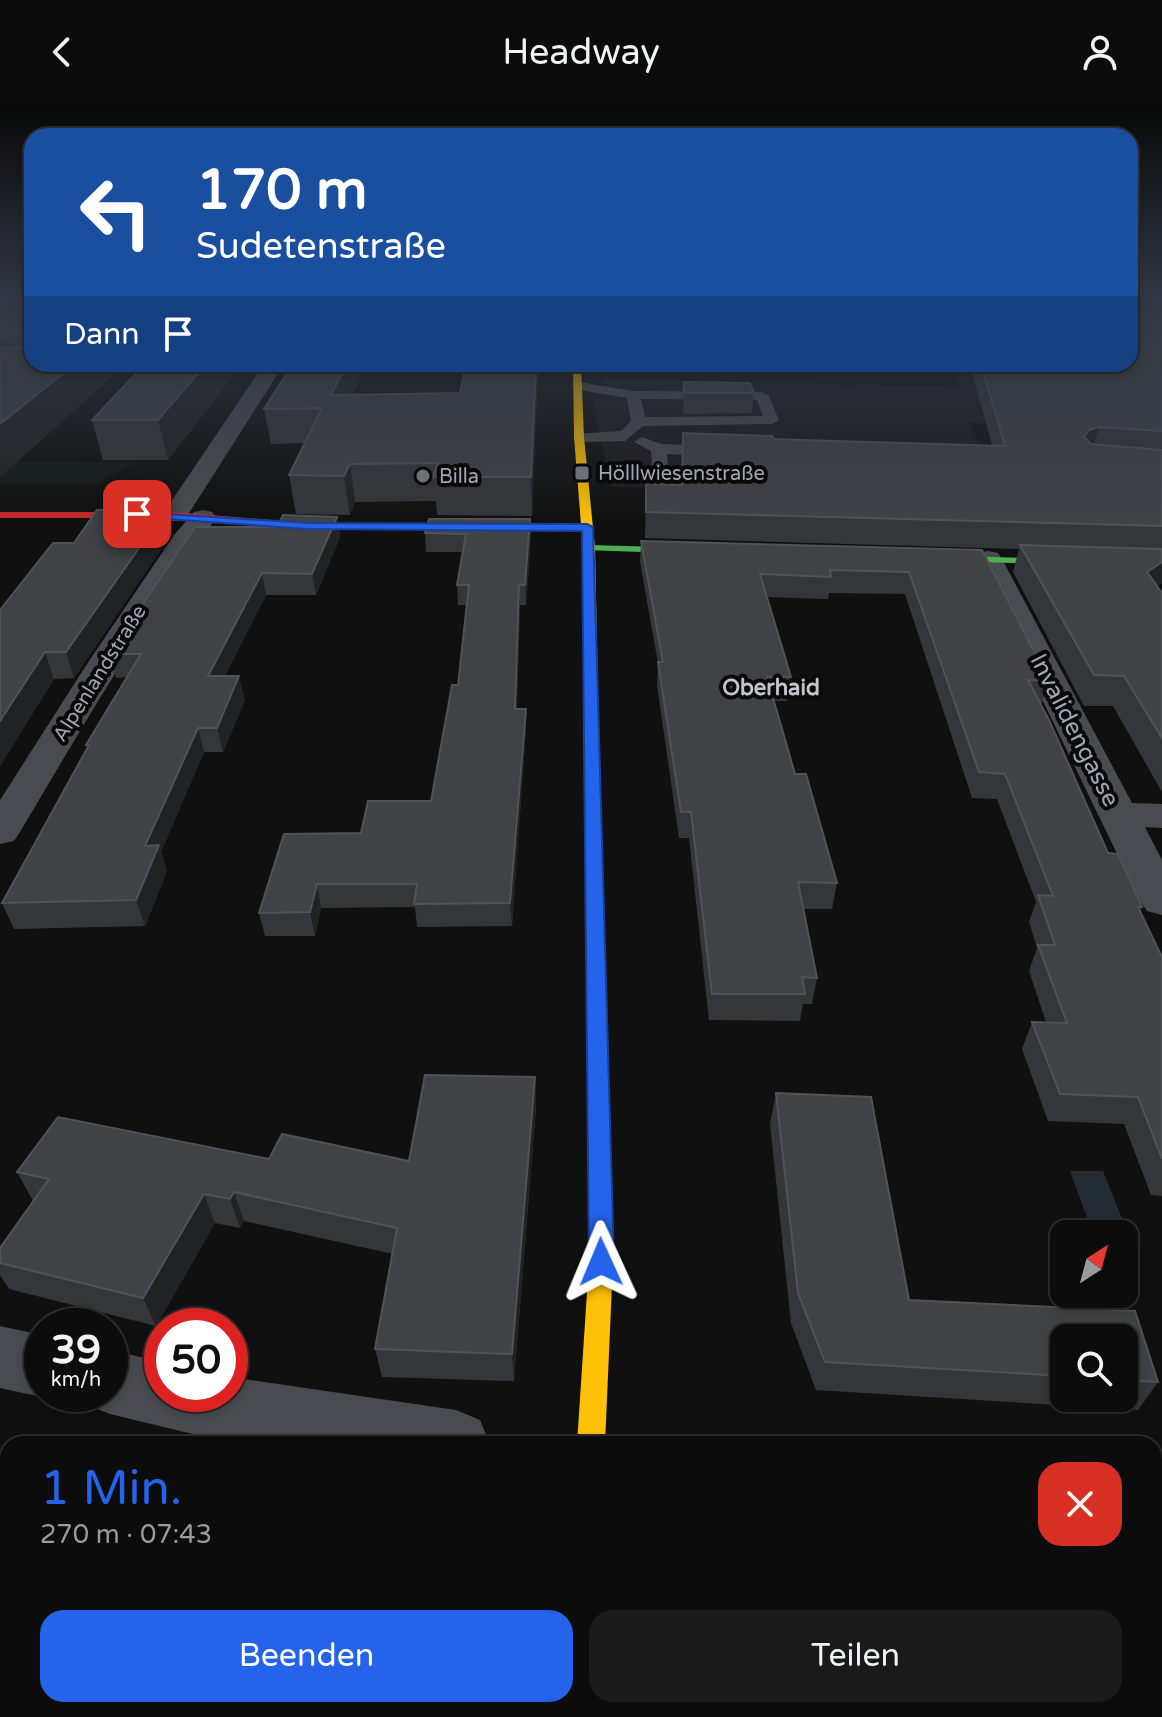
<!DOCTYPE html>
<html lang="de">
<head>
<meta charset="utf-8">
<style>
	:root { --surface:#0c0c0c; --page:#1a1a1a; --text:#f1f3f6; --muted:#9a9b9d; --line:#2c2c2d; --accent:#2563eb }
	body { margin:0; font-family:"Varela Round",sans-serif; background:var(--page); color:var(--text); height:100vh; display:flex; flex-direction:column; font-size:30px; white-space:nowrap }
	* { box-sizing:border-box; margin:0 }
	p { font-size:26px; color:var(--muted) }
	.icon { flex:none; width:44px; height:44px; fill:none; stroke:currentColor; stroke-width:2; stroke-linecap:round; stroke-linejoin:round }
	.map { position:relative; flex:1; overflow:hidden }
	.sheet { position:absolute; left:0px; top:1332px; width:1162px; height:282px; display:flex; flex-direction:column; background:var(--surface); border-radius:24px 24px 0 0; box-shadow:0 4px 12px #0003,0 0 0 2px var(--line) }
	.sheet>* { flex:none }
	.guide { position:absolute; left:24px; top:24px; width:1114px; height:244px; border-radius:24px; box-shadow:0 4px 12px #0003,0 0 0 2px var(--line); background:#1a4fa0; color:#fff; overflow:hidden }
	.needle { width:52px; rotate:36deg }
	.fabs { position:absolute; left:1050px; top:1116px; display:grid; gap:16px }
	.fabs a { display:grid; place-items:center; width:88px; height:88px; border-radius:16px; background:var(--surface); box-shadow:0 4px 12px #0003,0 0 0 2px var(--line); font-size:40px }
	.speed { position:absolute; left:24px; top:1204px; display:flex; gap:16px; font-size:40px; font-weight:700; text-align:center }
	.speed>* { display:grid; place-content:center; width:104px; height:104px; border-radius:50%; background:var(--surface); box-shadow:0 4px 12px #0003,0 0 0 2px var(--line); line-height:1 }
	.speed small { font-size:20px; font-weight:400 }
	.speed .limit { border:12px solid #d22; background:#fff; color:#111 }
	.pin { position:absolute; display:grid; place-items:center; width:68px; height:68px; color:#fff; margin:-34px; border-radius:16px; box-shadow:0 4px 12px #0006 }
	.me { position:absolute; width:88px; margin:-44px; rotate:359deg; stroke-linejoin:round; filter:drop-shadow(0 0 6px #0008) }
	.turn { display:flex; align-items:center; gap:28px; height:168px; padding:0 40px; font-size:36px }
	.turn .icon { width:104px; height:104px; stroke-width:2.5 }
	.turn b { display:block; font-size:56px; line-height:68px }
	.then { display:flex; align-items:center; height:76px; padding:0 40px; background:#0003; gap:16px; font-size:30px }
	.round { display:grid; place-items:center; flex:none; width:84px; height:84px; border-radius:24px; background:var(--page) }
	.summary { display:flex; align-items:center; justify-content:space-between; height:136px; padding:0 40px }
	h1 { font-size:48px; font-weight:600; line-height:60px; color:var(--accent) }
	.action { display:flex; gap:16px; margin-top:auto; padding:16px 40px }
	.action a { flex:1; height:92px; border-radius:24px; background:var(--accent); color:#fff; font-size:32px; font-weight:600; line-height:92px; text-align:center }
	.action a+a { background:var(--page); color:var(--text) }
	header { display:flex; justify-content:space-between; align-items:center; height:104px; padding:0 40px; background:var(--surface); font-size:36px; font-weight:600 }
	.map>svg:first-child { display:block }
</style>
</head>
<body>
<header><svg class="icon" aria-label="back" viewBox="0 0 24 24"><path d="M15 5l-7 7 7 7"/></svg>Headway<svg class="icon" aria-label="person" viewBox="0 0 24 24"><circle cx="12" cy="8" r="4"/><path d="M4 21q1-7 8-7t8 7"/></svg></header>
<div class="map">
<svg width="1162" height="1613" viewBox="0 0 1162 1613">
	<rect width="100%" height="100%" fill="#101010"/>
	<path fill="#1a1a1d" d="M956 260H1130L1131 333 969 318 1002 393 612 383 591 291 606 275 960 283Z"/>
	<path fill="#141a15" d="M0 358 134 359 98 380H0Z"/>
	<path fill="#232c32" d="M1070 1067H1103L1129 1132 1093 1130Z"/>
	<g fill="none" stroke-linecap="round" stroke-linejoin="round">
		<path fill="#4a4b50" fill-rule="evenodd" d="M579 278 633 287 762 288 769 292 779 316 772 320 643 322 625 337 579 338 574 336V330L621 327 631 317 627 294 574 285 572 282ZM641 295 757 296 763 312 645 313Z
			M642 333 661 340 721 342 729 347 721 352 667 350 669 376 661 381 653 376 651 347 634 338Z"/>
		<path fill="#4a4b50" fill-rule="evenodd" d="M264 260H284L184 417H166L162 411Z
			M203 406 212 408 216 414C146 516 83 621 20 728L14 737 0 740V696L87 560 174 431 194 408Z
			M988 447 998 449 1002 455 1132 699 1162 700V724L1145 723 1162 756V811L1147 807 1140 797 974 455 978 449Z
			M0 1222 42 1231V1290H50L42 1293 0 1284Z
			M110 1246 162 1258V1290H230V1273L456 1306 480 1316 490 1340H234L110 1310 87 1301 82 1290H110Z
			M1154 1396 1162 1397V1469L1154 1468Z"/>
		<path fill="#4caf50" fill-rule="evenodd" d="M589 441 698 444 704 447 698 450 585 446 583 444Z
			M927 451 1162 458V464L923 456V452Z
			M592 632 599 636 610 1015 607 1021 599 1024 591 1021 588 1015 585 636Z
			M563 1606H595V1613H563Z"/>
		<path fill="#ffc107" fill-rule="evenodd" d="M573 260H581L584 333 595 444 599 636 592 640 585 636 582 426 397 425 392 422 397 419 581 420 574 333Z
			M599 1006 607 1009 610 1015 613 1158 605 1340H577L589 1158 588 1015 591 1009Z"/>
		<path fill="#c62828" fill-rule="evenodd" d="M0 408H175L308 419H397L402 422 397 425H308L175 414H0Z"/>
	</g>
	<path fill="#353639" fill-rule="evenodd" d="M0 195H32V260H126L0 373Z
		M1162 195V479L1157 482 1162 489V688L1113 602H1084L1013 468 1019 445 645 434 646 380 681 381 683 329 801 336 992 341 970 260H1130Z
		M145 260H242L168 356H103L92 316Z
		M367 260 352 291 460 289 466 260H538L532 412 437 411 436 397 355 398 350 411 296 410 289 371 305 339 271 340 264 305Z
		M684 278 754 289 752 309 683 310Z
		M152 405 162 444 74 574 54 575 0 662V506L74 439Z
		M337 413 340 433 316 491H266L225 572 245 596 223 648H204L161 748 167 767 145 822 14 825 2 799 87 644 86 641 126 573 116 574 109 550 277 423Z
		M530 415 531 434 526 501H520L517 605H526V626L512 822 417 823 415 803 321 804 315 832H265L259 809 361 729 431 697 458 581 466 501H458L457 481 462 448H426L425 429Z
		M641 437 982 446 1049 577 1041 601 1108 749 1142 803 1140 808 1162 853V1092L1151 1091 1124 1020 1048 1017 1022 945 1032 918H1046L1029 867 1037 844 1029 818 1036 798 997 695 972 694 905 490 829 489 828 495 766 493 791 573 787 597H774L795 670 837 779 832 805H803L817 874 812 900H803L800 917 709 916 689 734H679L657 581 658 559 640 458Z
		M535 973 536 1003 514 1277 382 1273 375 1245 393 1150 244 1117 240 1124 215 1119 156 1222 9 1185 0 1171V1144L33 1097 17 1068 269 1055 409 1057Z
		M776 989 871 993 909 1196 1135 1207 1158 1278 1138 1306 816 1286 791 1219 770 1020ZM1064 1234H1124V1294H1064Z
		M747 1606H901L902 1613H747Z"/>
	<path fill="#212223" d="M75 260H126L0 373V320Z
		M206 260H242L168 356 158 316Z
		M347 260H367L335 326 331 291Z
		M536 260H538L532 412 531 373Z
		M1099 323 1092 347 1084 333 1089 326Z
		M350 360 355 398 350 411 344 372Z
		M152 405 162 444 74 574 66 548Z
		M337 413 340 433 316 491 312 470Z
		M530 415 531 434 526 501 525 481Z
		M1162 458V479L1137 496 1147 468Z
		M262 469 266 491 213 596 208 572Z
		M519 481 520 501 516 626 515 605Z
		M45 548 54 575 0 662V617Z
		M239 572 245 596 223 648 217 624Z
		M526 605V626L512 822 510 799Z
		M198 624 204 648 161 748 167 767 145 822 136 796 145 742Z
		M317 780 321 804 315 832 310 808Z
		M535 973 536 1003 514 1277 512 1250Z
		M234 1088 244 1117 240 1124 230 1095Z
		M204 1090 215 1119 156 1222 143 1194Z
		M415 1606H430L429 1613H414Z"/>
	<path fill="#404246" stroke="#4f5257" stroke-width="2" d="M0 195H32V232H0V216H22L25 213 22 199 0 200Z
		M1130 195H1162V327L1099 323 1089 326 1084 333 1091 340 1162 346V422L646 408V380L682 381 683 329 772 332 774 335 801 336 1005 342 981 260H1130Z
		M0 244H32V260H75L0 320Z
		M145 260H206L158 316H92Z
		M293 260H347L331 291 460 289 466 260H536L531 373H433L438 359 350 360 344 372 289 371 322 304 264 305Z
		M684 278 750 279 754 289H684Z
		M152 405 142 420H156L66 548H45L0 617V506L53 439H74L97 406Z
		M283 411 337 413 312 470 262 469 208 572H239L217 624H198L145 742 159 741 136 796 2 799 89 641H86L141 550H109L195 423H277Z
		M429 415H530L525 481H519L515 605H526L510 799 414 800 417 780H317L310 808 259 809 284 730 361 729 368 697H431L452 581H458L469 481H457L466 430 425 429Z
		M641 437 982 446 1049 577 1028 576 1049 616 1108 749 1118 750 1142 803H1138L1162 853V1055L1138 993 1060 990 1032 918 1067 919 1038 841H1055L1038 791 1053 792 1005 670 979 668 909 468 830 466 831 473 760 470 791 573H767L795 670H806L837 779 798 778 817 874 802 873 805 890H712L691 708H681L658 558H663Z
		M1020 441 1162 445V458L1147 468 1162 489V634L1124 572 1094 571Z
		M425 971 535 973 512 1250 375 1245 397 1124 234 1088 230 1095 204 1090 143 1194 0 1159V1144L49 1075 17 1068 58 1013 269 1055 282 1030 409 1057Z
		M776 989 871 993 909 1196 1135 1207 1158 1278 1124 1276V1234H1064V1272L825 1258 798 1189Z
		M313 1606H415L414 1613H312Z
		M755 1606H901L902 1613H755Z"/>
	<linearGradient id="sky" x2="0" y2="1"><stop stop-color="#090909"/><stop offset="0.46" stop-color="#313742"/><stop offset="1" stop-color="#313742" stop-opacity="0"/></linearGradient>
	<rect width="1162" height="421" fill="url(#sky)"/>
	<path fill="#2563eb" stroke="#184099" stroke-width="2" d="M134 408 308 419 587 420 593 423 614 1158 610 1166 601 1169 593 1166 589 1158 582 427 308 425 137 413 134 412Z"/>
	<g fill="#6d727a" stroke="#0a0a0b" stroke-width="3">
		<rect x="574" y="361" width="16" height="16" rx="4"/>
		<circle cx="423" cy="372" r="8"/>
	</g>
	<g text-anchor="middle" stroke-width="8" stroke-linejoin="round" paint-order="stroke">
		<g font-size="20" fill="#9fa6b3" stroke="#0a0a0b" text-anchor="start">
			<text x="598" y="376">Hölllwiesenstraße</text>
			<text x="439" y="379">Billa</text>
		</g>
		<g font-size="20" fill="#9fa6b3" stroke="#0a0a0b">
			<text transform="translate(99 569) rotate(-58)" y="7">Alpenlandstraße</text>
		</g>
		<g font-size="22" font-weight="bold" fill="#c0c5ce" stroke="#0a0a0b">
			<text x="771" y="591">Oberhaid</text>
		</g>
		<g font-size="24" fill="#9fa6b3" stroke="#0a0a0b">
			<text transform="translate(1075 626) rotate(63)" y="8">Invalidengasse</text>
		</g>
	</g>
</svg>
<div class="fabs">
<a><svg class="needle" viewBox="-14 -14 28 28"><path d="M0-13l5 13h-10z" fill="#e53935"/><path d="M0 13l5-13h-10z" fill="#9a9b9d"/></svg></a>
<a><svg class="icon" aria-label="search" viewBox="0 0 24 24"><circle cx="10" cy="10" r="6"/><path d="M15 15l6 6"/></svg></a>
</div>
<div class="speed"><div>39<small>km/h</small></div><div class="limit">50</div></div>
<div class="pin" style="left:137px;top:410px;background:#d93025"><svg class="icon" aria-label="arrive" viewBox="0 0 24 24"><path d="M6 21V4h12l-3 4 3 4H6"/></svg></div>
<svg class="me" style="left:601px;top:1158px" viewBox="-20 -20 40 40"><path d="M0-17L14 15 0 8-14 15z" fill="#2563eb" stroke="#fff" stroke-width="4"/></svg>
<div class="guide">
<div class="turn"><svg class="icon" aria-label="left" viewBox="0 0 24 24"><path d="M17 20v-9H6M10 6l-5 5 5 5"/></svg><div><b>170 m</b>Sudetenstraße</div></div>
<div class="then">Dann<svg class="icon" aria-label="arrive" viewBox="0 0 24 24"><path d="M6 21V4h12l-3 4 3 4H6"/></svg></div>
</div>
<section class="sheet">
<div class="summary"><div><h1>1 Min.</h1><p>270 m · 07:43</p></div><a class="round" style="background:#d93025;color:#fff"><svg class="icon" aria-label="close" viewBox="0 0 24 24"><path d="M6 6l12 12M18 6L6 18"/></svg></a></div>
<div class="action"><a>Beenden</a><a>Teilen</a></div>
</section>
</div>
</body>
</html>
